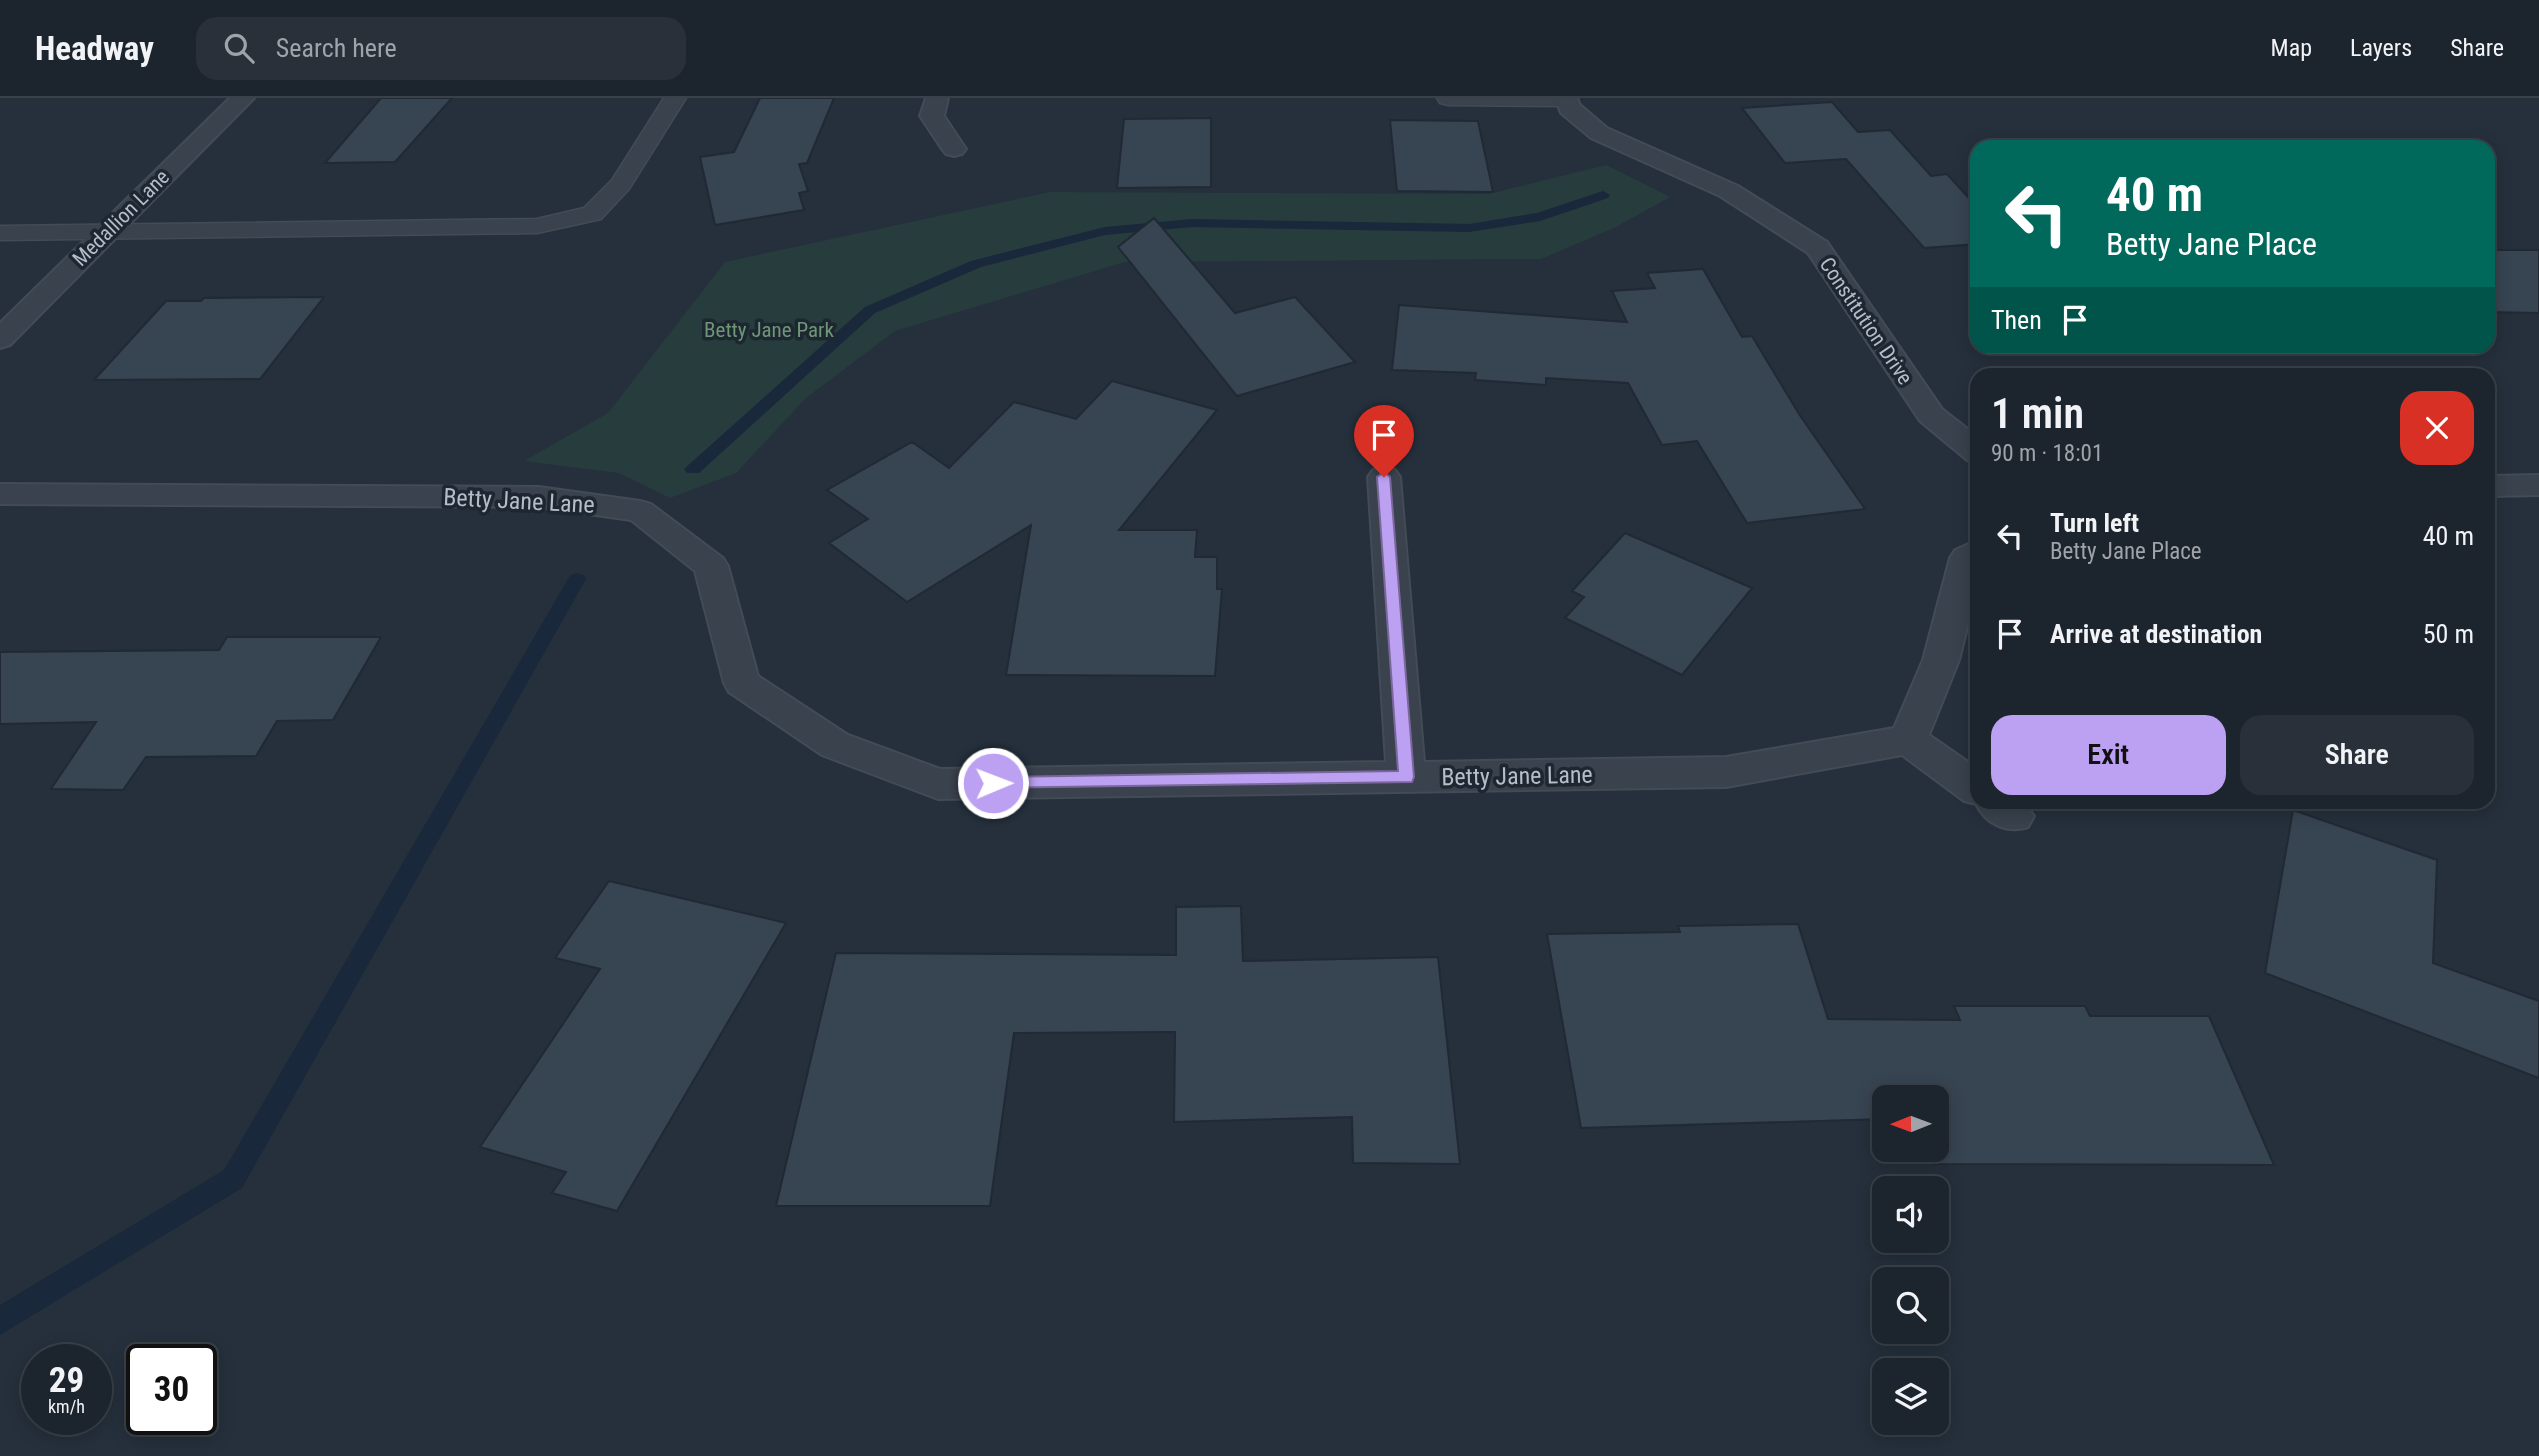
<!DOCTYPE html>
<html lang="en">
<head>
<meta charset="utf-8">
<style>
	:root { --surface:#1c242d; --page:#293039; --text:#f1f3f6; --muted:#a0a4aa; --line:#3a4149; --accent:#bca0f2 }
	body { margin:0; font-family:"Roboto Condensed",sans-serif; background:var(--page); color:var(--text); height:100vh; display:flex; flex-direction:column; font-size:26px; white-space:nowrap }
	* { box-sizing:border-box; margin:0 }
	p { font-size:23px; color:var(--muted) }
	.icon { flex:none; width:38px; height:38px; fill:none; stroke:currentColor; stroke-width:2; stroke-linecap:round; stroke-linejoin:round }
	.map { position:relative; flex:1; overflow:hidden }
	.side { position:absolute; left:1970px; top:270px; width:525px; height:441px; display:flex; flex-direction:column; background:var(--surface); border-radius:21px; box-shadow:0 4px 18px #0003,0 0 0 2px var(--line) }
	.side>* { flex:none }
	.guide { position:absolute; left:1970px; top:42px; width:525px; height:214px; border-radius:21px; box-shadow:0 4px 18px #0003,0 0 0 2px var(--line); background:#00695c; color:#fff; overflow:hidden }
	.needle { width:46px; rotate:269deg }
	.tools { position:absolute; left:1872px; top:987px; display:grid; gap:14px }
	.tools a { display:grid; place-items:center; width:77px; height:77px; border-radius:14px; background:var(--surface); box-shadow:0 4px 18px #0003,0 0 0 2px var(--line); font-size:35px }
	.speed { position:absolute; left:21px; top:1246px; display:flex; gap:14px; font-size:35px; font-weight:700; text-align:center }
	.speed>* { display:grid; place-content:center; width:91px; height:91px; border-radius:50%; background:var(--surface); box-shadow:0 4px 18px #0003,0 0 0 2px var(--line); line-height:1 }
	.speed small { font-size:18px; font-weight:400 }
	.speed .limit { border:4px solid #111; border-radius:10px; background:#fff; color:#111 }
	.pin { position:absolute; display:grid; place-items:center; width:60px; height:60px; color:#fff; margin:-72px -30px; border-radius:50% 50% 50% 0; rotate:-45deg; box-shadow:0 0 7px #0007 }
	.pin .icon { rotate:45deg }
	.me { position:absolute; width:77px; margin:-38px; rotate:89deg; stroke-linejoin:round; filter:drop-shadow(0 0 5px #0008) }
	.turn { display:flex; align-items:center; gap:24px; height:147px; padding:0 21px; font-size:32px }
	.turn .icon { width:91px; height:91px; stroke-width:2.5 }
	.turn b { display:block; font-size:49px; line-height:60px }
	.then { display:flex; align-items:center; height:66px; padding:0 21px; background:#0003; gap:14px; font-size:26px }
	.round { display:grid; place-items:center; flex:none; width:74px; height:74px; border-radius:21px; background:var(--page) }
	.head { display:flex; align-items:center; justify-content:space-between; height:119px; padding:0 21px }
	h1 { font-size:42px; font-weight:600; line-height:52px }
	.primary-button { display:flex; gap:14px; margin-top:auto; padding:14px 21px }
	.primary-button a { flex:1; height:80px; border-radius:21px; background:var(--accent); color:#111; font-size:28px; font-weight:600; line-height:80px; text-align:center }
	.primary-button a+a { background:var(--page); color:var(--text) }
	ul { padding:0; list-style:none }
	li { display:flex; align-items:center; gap:21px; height:98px; padding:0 21px }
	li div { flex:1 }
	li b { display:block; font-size:26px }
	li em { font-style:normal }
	header { display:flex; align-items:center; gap:42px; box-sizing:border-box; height:98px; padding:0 35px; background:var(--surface); border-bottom:2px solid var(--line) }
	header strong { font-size:33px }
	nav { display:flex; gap:38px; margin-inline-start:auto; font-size:24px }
	.search { width:490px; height:63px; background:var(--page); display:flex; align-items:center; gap:18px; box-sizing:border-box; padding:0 24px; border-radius:21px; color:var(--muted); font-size:26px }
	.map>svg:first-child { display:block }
</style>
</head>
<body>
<header>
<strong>Headway</strong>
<div class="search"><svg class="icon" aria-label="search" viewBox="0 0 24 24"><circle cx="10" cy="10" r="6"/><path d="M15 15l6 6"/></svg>Search here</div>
<nav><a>Map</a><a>Layers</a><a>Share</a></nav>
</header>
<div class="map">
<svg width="2539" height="1358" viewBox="0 0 2539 1358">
	<rect width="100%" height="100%" fill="#25303c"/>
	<path fill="#273c3d" d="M1606 67 1670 99 1616 129 1541 161 1125 164 895 233 806 300 736 375 670 400 619 375 524 363 608 315 725 164 1050 94 1489 96Z"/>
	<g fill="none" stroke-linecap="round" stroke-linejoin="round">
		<path fill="#19283a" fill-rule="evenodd" d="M1603 93 1610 97 1608 100 1540 123 1469 134 1192 129 1105 137 981 169 875 215 699 375H687L684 371 865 209 971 163 1105 129 1192 121 1469 126 1537 115Z
			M577 475 584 477 586 481 242 1090 0 1237V1207L224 1072 568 481 570 477Z"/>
	</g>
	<path fill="#374452" stroke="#202934" stroke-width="2" d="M381 0H452L395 64 325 65Z
		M760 0H834L807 65 799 66 808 93 799 95 804 112 715 127 700 59 734 54Z
		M1832 4 1858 34 1890 32 1931 78 1947 76 1978 110V146L1924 150 1846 61 1785 65 1742 10Z
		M1211 20V89L1117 90 1124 21Z
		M1390 22 1478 23 1493 94 1397 93Z
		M1154 120 1235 215 1295 199 1355 264 1237 298 1118 149Z
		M2488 152H2539V215L2488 214Z
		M1703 171 1742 239 1752 238 1799 316 1865 411 1747 425 1697 343 1662 347 1628 285 1546 280V287L1475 282 1476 275 1392 272 1399 207 1627 224 1612 193 1655 190 1647 175Z
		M324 199 260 281 94 282 166 203H201L204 200Z
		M1112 283 1217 312 1119 432H1197L1195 459H1217V491H1222L1215 578 1006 577 1031 427 907 504 829 445 868 421 827 392 912 344 949 370 1014 304 1076 321Z
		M1625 435 1752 490 1682 577 1565 520 1584 499 1572 493Z
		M227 539H381L333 622 277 623 256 658 146 659 123 692 51 691 96 624 0 626V554L219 552Z
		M2293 712 2437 762 2433 865 2539 903V980L2265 875Z
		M609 783 786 825 617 1113 552 1095 566 1074 480 1049 600 871 555 860Z
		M1241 808 1243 863 1438 859 1460 1066 1353 1065 1352 1019 1174 1024 1175 934 1014 935 990 1108H776L836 855 1176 857V809Z
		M1798 826 1828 921 1960 922 1954 908H2085L2090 918H2209L2274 1067 1933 1066 1929 1052H1937V999H1885V1021L1581 1030 1547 836 1680 834 1678 828Z"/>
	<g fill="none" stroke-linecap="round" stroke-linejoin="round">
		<defs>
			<path id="lane" d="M664 0H686L629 91 601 121 537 135 0 142V128L537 121 584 110 612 82Z
				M1437 0H1576L1577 1 1574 6 1566 8 1448 7 1440 5Z"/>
			<path id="street" d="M230 0H254L10 247 0 250V225Z
				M926 0H948L944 18 966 51 962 56 954 58 946 56 942 51 920 18Z
				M1555 0H1577L1580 7 1607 30 1738 88 1827 144 1942 311 1978 339V364L1967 362 1920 323 1808 155 1720 98 1591 40 1561 15Z
				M1384 369 1395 372 1400 379 1424 664 1726 659 1894 630 1923 562 1950 460 1955 452 1978 442V486L1959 562 1929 637 1978 671V704H2023L2034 718 2028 729C2007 736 1986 726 1976 706L1964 703 1902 657 1726 689 938 701 822 657 729 594 724 585 695 473 631 422 539 409 0 406V386L539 389 640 403 651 406 723 460 728 468 758 578 848 637 940 671 1386 664 1368 379 1373 372Z
				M2539 377V397L2488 398V378Z"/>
		</defs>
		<use href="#lane" stroke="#424b56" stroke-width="3"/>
		<use href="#street" stroke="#424b56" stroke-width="4"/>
		<use href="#lane" fill="#39424d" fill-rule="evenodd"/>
		<use href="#street" fill="#39424d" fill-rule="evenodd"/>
	</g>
	<path fill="#bca0f2" stroke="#7a689d" stroke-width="2" d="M1384 374 1390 379 1414 679 1412 684 987 690 985 685 987 681 993 679 1398 673 1377 379Z"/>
	<g text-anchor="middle" stroke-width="7" stroke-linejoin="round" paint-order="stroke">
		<g font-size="21" fill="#b5bdc8" stroke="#1e2731">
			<text transform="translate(121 120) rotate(-45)" y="7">Medallion Lane</text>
			<text transform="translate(1866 223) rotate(56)" y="7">Constitution Drive</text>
		</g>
		<g font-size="21" fill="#6d9775" stroke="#1e2731">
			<text x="769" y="239">Betty Jane Park</text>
		</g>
		<g font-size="24" fill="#b5bdc8" stroke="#1e2731">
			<text transform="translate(519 403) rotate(3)" y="8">Betty Jane Lane</text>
			<text transform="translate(1517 678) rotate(-1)" y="8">Betty Jane Lane</text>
		</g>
	</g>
</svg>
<div class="tools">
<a><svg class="needle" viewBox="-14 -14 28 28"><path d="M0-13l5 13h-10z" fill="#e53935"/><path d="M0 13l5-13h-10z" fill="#a0a4aa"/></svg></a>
<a><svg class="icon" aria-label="sound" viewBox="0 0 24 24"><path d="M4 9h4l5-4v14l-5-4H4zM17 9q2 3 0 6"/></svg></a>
<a><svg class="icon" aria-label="search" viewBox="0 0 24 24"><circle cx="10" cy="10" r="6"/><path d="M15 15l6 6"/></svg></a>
<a><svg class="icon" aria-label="layers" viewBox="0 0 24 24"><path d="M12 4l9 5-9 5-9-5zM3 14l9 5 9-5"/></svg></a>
</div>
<div class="speed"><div>29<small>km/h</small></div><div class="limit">30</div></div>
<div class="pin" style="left:1384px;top:379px;background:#d93025"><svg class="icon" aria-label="arrive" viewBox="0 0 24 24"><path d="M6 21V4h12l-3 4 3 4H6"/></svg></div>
<svg class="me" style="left:993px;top:685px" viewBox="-20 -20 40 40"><circle r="17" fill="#bca0f2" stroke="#fff" stroke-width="3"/><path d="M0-11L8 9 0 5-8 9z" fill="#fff"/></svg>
<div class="guide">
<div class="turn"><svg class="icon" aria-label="left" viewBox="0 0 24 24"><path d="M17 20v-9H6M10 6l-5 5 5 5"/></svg><div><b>40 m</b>Betty Jane Place</div></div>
<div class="then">Then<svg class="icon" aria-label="arrive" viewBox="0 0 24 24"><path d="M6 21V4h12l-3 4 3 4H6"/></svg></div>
</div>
<section class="side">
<div class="head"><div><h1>1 min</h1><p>90 m · 18:01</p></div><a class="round" style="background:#d93025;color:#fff"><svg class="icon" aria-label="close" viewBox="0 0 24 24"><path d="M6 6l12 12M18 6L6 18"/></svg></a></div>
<ul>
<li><svg class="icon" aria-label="left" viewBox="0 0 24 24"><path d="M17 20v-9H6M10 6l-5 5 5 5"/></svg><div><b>Turn left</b><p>Betty Jane Place</p></div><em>40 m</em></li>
<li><svg class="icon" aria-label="arrive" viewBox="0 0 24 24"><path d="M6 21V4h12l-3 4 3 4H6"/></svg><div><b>Arrive at destination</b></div><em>50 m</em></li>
</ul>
<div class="primary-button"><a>Exit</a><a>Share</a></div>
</section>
</div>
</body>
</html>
